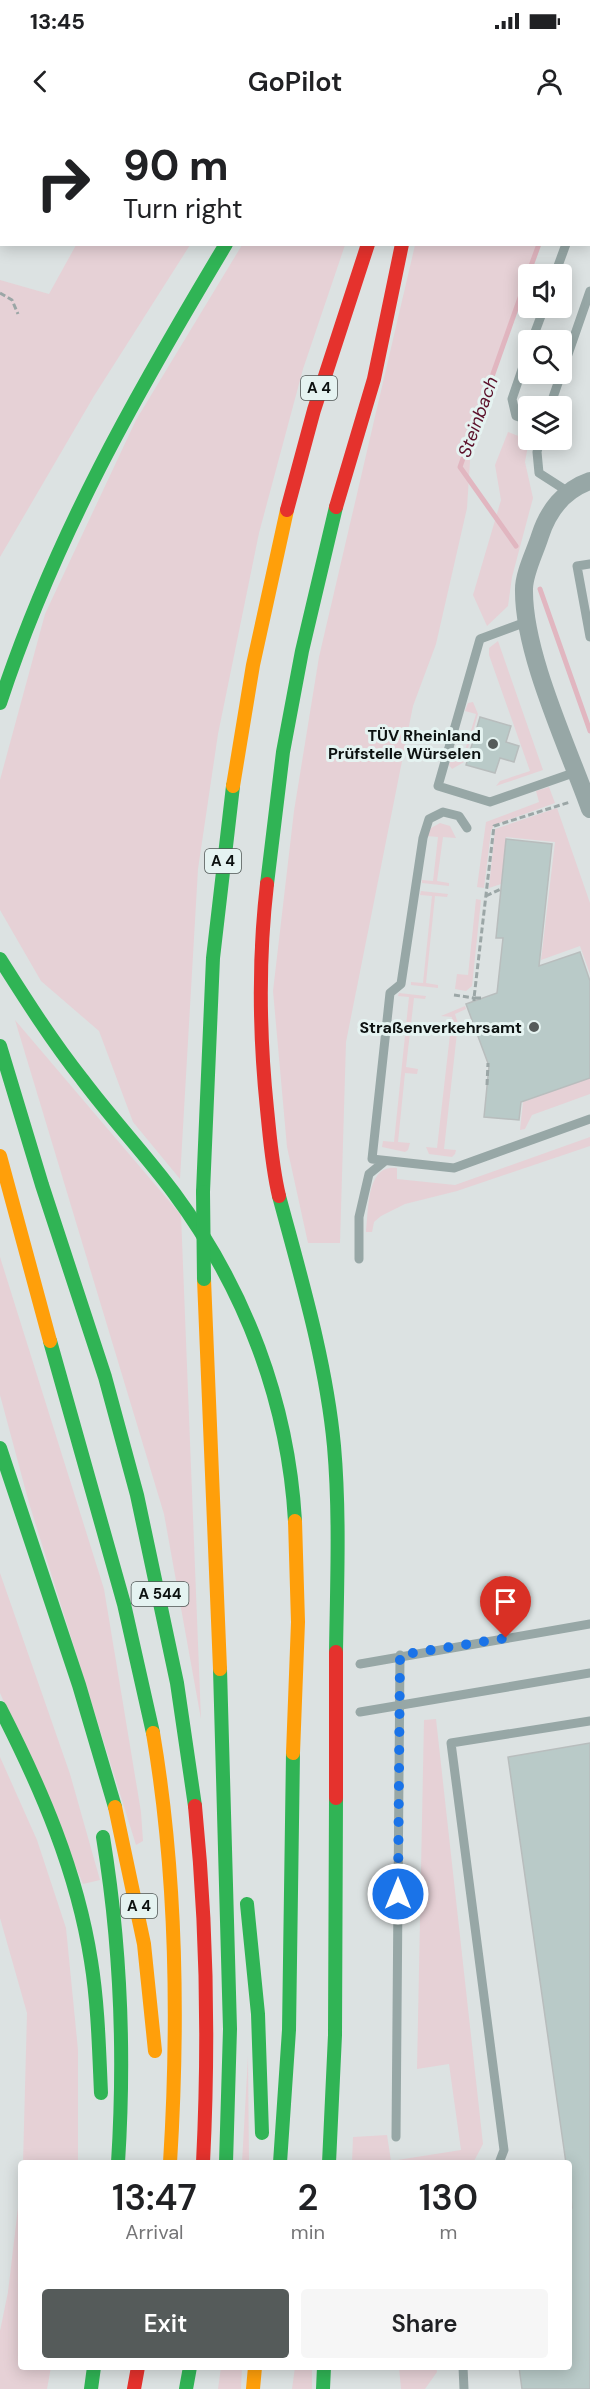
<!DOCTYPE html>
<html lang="en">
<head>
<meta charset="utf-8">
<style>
	:root { --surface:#fff; --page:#f6f6f6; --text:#202124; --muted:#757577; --accent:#555b5a }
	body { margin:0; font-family:"DM Sans",sans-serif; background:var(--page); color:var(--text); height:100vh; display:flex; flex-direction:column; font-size:22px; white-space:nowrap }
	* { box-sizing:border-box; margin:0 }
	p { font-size:20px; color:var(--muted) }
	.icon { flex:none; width:33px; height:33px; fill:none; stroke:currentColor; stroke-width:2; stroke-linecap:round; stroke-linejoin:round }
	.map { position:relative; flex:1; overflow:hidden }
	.drawer { position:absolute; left:18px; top:2040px; width:554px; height:210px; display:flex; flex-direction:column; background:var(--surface); border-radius:6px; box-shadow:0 3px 15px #0003 }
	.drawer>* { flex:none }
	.guide { position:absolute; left:0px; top:0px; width:591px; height:126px; box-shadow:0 3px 15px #0003; background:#fff; color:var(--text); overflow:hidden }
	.fabs { position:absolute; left:518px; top:144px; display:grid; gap:12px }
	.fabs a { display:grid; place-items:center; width:54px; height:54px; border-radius:6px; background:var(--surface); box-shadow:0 3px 15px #0003; font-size:30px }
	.pin { position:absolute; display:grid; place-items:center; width:51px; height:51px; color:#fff; margin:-62px -26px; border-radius:50% 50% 50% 0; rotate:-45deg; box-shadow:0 0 6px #0007 }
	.pin .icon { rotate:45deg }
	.me { position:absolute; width:66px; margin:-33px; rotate:0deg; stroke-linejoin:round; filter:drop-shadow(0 0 4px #0008) }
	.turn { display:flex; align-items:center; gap:21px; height:126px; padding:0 24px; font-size:27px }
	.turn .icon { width:78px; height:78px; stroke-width:2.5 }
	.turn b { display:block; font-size:42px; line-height:51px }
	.eta { display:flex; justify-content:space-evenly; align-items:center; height:102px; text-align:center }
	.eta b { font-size:36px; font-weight:600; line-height:42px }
	.button { display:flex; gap:12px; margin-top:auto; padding:12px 24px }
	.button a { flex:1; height:69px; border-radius:6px; background:var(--accent); color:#fff; font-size:24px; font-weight:600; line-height:69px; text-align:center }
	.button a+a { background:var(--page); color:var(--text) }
	.status { display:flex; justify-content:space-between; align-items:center; height:42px; padding:0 30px; background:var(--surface); direction:ltr }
	.status svg { height:16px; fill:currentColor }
	header { display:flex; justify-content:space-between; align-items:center; height:78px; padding:0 24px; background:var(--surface); font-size:27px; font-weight:600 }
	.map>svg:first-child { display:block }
</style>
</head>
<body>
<div class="status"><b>13:45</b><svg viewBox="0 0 49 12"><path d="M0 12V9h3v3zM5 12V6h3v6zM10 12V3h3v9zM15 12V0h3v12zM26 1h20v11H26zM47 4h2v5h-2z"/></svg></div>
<header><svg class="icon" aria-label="back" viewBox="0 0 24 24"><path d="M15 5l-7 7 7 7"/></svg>GoPilot<svg class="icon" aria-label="person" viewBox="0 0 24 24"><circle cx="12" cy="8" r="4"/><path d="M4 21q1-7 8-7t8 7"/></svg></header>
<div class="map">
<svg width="590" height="2269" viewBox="0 0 590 2269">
	<rect width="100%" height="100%" fill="#dce2e2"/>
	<path fill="#e6d1d6" d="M0 0H60L61 1 2 2 0 37Z
		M140 0H269L139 1Z
		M448 0H590V3L448 1Z
		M76 125H190L94 276 0 437V160L49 174Z
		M242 125H345L303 249 259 413 218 614 198 749 180 1059 133 1002 99 911 41 861 0 790V660L45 494 136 300Z
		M415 125H538L472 310 467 388 436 524 413 586 346 922 340 1123H308L287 1027 273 871 294 691 319 537Z
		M508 312 529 320 525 342 533 378 512 457 508 486 487 506 473 475 501 380 495 345Z
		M498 521 543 650 496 666 500 661 530 651 489 535V528Z
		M473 582 478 594 464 642 452 649 449 645 451 637 462 640 476 594 465 591 468 583Z
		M549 667 555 683 494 705 491 711 484 768 477 767 486 702 539 682 536 671Z
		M557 688 590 783V854L580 826 541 840 555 722 506 717 501 764 489 768 495 709Z
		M440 703 450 706 456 718 443 717 437 761 449 763V766L422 763V760L433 761 438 717 427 716 431 708Z
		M421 771 448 774 447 777 435 776 426 863 438 865V868L411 865V862L423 863 432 776 420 775Z
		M476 779 481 780 472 866 466 871 455 869 457 854 468 855Z
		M399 873 426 876 425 879 414 878 406 947 418 949 417 954 405 953 398 1022 410 1023 408 1030 405 1032 382 1027 383 1021 394 1022 409 877 398 876Z
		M465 886 466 889 455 894 458 904 444 1029 456 1030 455 1034 452 1037 429 1034 426 1027 437 1028 452 897 441 896Z
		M15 900 181 1095 201 1599 164 1394Z
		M590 958V974L532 995 525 1009 520 1010 523 982Z
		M590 1017V1026L457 1071 405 1084 381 1096 374 1102 372 1112H366C369 1089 366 1044 397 1048V1059L455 1065Z
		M0 1137 104 1469 141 1692 143 1721 136 1725 29 1383 0 1275Z
		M0 1453 70 1654 100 1760 83 1764 0 1573Z
		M436 1599 483 2024 473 2043H352L353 2017 387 2015 391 2041 461 2030 449 1944 417 1949 424 1600Z
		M0 1637 37 1720 66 1808 78 1930V2043H23L27 1893 0 1798Z
		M248 1936 249 2043H242Z
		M21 2062V2247H51L47 2269H0V2211L8 2172Z
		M221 2247H242L241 2269H218Z
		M295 2247H312V2269H292Z
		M399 2247H436L437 2252 425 2269H401Z"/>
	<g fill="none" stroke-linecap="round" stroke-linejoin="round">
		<path stroke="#e1b6c0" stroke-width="5" d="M582 2V0
			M528 154 539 124
			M516 426 460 347 528 155
			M540 469 590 611"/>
	</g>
	<path fill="#b9cac8" stroke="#b8bdbd" stroke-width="1.5" d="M480 597 511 606 506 622 519 626 514 642 500 638 495 653 466 645Z
		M506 719 552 724 539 846 580 832 590 861V958L521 982 519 1000 484 997 489 946 466 884 497 873 503 818H496Z
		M590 1623V2269H522L519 2247H568V2089L572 2088 568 2043H566L508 1637Z"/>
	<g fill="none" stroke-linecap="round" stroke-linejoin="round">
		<path stroke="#9ba6a6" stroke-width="3" stroke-dasharray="6 3" stroke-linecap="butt" d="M0 173 12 180 18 194
			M486 776 501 769
			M454 875 474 878V881
			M481 878H474L494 706 570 682
			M487 965 488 943"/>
		<path stroke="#97a7a6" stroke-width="9" d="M590 71V70
			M555 154 566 124
			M532 220 544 188
			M528 232 512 279 516 296 528 300
			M550 286 590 171
			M540 320 537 332 539 353 567 371
			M590 444 577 446 590 517
			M526 502 480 519 438 666 490 682 576 652
			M467 708 459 696 443 692 429 699 423 718 401 864 390 873 372 1039 454 1048 590 999
			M359 1139V1097L369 1054 385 1041
			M360 1544 590 1504
			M360 1592 590 1553
			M396 2017 400 1535
			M499 2043 504 2030 451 1623 590 1601
			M463 2247 464 2269"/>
		<path stroke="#97a7a6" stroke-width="18" d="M590 361C564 370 548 391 540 416 535 432 524 453 524 469 523 533 568 627 590 689"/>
		<path stroke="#30b455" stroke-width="14" d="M0 583C55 416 136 274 226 124
			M267 764 283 632 302 531 336 387
			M0 839C26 880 52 921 82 959 111 998 145 1034 174 1073 245 1169 288 1281 295 1401
			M0 926 42 1065 105 1257 137 1375 177 1563 195 1686
			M203 1072 213 838 233 666
			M279 1076C301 1158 326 1241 334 1326 340 1394 337 1464 336 1532
			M50 1221 124 1484 153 1613
			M0 1328 79 1565 115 1687
			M220 1549 230 1909 226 2043
			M0 1588C41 1668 77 1751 91 1841 98 1884 99 1929 101 1973
			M103 1717C121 1826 125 1933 118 2043
			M247 1784 258 1894 262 2013
			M280 2043 289 1910 293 1633
			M329 2043 335 1915 336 1678
			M91 2269 94 2247
			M186 2269 190 2247
			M323 2269 324 2247"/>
		<path stroke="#ff9f0a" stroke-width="14" d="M301 2 302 0
			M233 666 253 545 287 390
			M0 1036 50 1221
			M204 1159 220 1549
			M153 1613C177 1755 179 1899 170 2043
			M293 1633 298 1502 295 1401
			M115 1687 144 1824 155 1931
			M253 2269 255 2247"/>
		<path stroke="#e5322d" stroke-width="14" d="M417 0V2
			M336 387 374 259 402 124
			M287 390 314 290 368 124
			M267 764C258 841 259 912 267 989 270 1018 272 1047 279 1076
			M336 1678V1532
			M195 1686C207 1805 209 1923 203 2043
			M134 2269 138 2247"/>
		<path stroke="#30b455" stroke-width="14" d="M203 1072 204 1159"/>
	</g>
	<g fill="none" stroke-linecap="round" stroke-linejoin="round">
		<path stroke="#1a73e8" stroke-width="10" stroke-dasharray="0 18" d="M398 1774 400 1535 506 1518"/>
	</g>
	<g fill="#555b5a" stroke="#e5f3f1" stroke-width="2">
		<circle cx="493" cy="624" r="6"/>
		<circle cx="534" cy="907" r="6"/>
	</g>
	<g text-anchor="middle" stroke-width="6" stroke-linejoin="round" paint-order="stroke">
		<g fill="#e5f3f1" stroke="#4e5654" stroke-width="1.5">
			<rect x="301" y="256" width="36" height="24" rx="4.5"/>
			<rect x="205" y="729" width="36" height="24" rx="4.5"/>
			<rect x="131.5" y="1462" width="57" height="24" rx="4.5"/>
			<rect x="121" y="1774" width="36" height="24" rx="4.5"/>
		</g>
		<g font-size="15" font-weight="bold" fill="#0d1211">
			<text x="319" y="273">A 4</text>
			<text x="223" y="746">A 4</text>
			<text x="160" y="1479">A 544</text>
			<text x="139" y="1791">A 4</text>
		</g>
		<g font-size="16" font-weight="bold" fill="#0d1211" stroke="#e5f3f1" text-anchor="end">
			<text x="481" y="621">TÜV Rheinland<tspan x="481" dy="18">Prüfstelle Würselen</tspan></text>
			<text x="522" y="913">Straßenverkehrsamt</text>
		</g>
		<g font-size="18" font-style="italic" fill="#5b102a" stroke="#e5f3f1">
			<text transform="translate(478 297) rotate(-70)" y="6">Steinbach</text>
		</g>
	</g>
</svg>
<div class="fabs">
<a><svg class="icon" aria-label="sound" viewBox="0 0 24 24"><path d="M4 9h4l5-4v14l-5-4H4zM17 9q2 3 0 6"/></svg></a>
<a><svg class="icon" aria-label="search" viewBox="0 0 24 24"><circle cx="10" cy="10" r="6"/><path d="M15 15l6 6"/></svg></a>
<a><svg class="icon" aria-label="layers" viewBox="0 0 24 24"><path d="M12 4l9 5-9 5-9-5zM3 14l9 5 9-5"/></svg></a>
</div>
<div class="pin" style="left:506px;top:1518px;background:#d93025"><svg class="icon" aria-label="arrive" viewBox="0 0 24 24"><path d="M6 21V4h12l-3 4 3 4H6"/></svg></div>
<svg class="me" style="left:398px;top:1774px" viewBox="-20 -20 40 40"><circle r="17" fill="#1a73e8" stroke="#fff" stroke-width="3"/><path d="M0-11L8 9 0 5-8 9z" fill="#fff"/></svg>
<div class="guide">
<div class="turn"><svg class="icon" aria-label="right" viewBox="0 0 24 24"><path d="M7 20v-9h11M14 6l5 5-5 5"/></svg><div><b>90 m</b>Turn right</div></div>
</div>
<section class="drawer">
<div class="eta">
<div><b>13:47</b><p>Arrival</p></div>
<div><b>2</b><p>min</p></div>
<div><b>130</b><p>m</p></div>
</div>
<div class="button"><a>Exit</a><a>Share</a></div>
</section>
</div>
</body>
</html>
